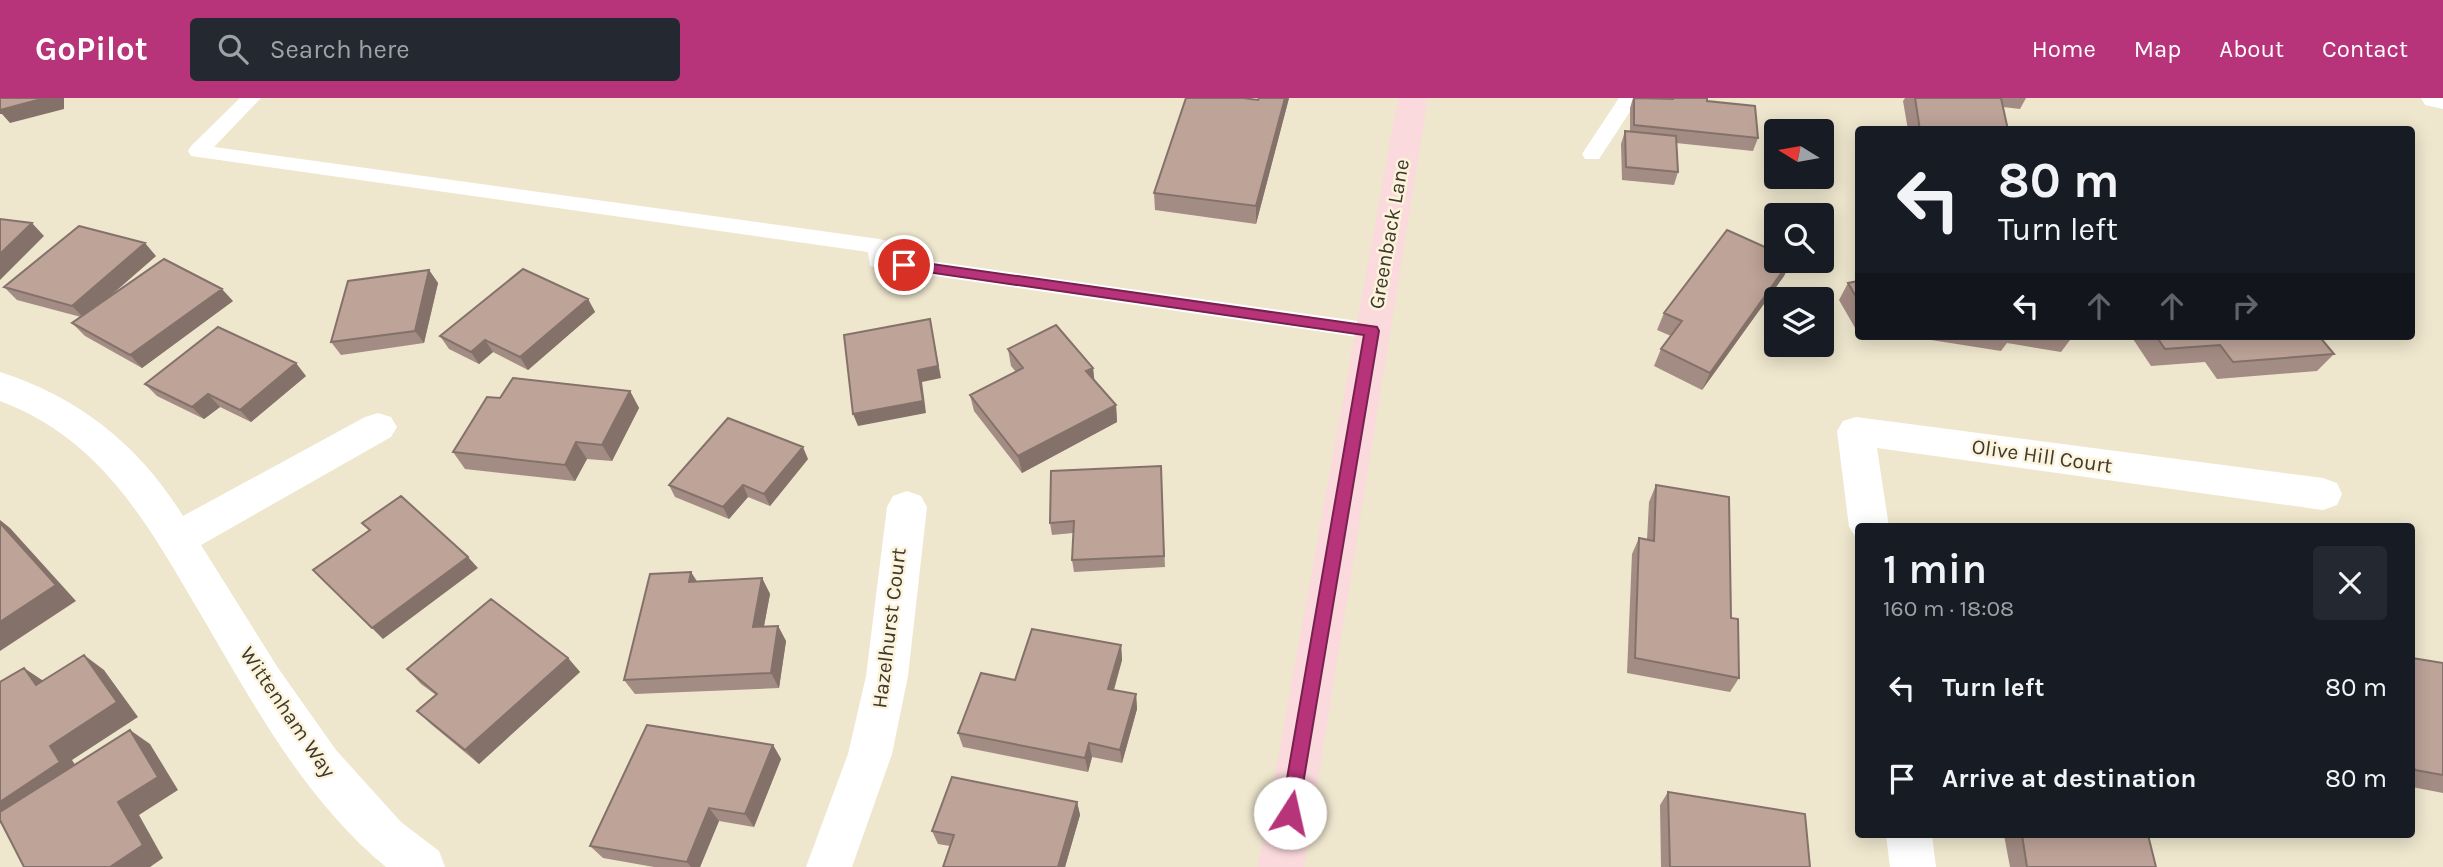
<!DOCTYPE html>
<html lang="en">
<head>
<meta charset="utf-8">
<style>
	:root { --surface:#171b24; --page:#242831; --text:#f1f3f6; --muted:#9ea1a6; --accent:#b7337a }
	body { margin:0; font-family:Karla,sans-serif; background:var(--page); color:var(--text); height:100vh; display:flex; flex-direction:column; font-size:26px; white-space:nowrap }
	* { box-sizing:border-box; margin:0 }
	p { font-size:23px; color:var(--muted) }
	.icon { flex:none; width:38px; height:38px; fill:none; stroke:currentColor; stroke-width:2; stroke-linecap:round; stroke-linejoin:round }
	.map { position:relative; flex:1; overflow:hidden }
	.sheet { position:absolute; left:1855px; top:425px; width:560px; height:315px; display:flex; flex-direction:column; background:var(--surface); border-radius:7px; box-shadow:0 4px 18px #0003 }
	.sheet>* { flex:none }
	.banner { position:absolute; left:1855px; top:28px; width:560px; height:214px; border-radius:7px; box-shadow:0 4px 18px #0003; background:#171b24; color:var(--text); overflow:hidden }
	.needle { width:46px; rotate:281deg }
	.controls { position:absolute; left:1764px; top:21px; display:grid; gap:14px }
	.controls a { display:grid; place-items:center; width:70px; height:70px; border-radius:7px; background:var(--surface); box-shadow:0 4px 18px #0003; font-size:35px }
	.pin { position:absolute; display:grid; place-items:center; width:60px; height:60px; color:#fff; margin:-30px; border:4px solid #fff; border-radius:50%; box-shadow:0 2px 7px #0007 }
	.me { position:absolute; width:77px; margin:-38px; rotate:10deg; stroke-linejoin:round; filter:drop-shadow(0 0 5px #0008) }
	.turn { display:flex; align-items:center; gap:24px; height:147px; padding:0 28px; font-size:32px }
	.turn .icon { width:91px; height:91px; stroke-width:2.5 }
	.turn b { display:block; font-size:49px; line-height:60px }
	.lanes { display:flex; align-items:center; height:66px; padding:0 28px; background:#0003; justify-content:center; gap:35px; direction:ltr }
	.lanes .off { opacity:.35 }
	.round { display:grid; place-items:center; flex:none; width:74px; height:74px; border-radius:7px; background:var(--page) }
	.head { display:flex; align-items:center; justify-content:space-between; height:119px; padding:0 28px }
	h1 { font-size:42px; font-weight:600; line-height:52px }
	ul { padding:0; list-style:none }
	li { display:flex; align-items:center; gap:21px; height:91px; padding:0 28px }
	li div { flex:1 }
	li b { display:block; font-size:26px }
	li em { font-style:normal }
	header { display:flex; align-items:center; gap:42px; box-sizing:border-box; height:98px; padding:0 35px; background:var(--accent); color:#fff }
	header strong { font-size:33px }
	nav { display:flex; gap:38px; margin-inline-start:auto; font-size:24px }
	.search { width:490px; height:63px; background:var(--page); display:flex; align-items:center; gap:18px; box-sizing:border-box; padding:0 24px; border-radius:7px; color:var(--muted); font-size:26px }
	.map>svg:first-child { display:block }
</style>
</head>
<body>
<header>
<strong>GoPilot</strong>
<div class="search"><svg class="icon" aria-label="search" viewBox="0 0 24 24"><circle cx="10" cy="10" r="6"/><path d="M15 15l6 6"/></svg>Search here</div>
<nav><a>Home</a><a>Map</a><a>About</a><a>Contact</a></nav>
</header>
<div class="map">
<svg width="2443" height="769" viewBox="0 0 2443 769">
	<rect width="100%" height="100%" fill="#eee6cd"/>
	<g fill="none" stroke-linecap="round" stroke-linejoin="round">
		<path fill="#fff" fill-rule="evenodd" d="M240 0H261L214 49 879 141 887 143 889 157 1372 225 1380 227 1383 233 1380 239 1372 241 878 170 870 168 868 154 191 58 188 53 191 48Z
			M1619 0H1639L1599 61H1585L1582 56Z"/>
		<path fill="#fff" fill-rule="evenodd" d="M2421 0H2443V11L2425 7Z
			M0 274C79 299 140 348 183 418L365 319 378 315 391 319 397 329 391 339 201 447 278 570 336 652 401 724 439 753 445 769H386C308 705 257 613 207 527 152 435 107 343 0 303Z
			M1856 319 2323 380 2337 385 2342 396 2337 407 2323 412 1877 350 1889 429H1858V442L1849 429 1837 333 1843 323Z
			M907 393 921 398 927 409 908 578 892 656 852 769H806L848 656 866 578 887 409 893 398Z
			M1886 737H1932L1936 769H1890Z"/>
		<path fill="#fbdadd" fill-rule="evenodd" d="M1398 0H1428L1304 769H1258Z"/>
	</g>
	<path fill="#a38c83" d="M1256 0H1289L1256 126 1155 112 1154 95 1258 2 1259 0Z
		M1633 0H1707V3L1758 40 1753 53 1676 45 1678 74 1674 87 1622 82 1621 46 1625 33 1630 34V10Z
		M1905 0H2026L2020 11 2003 9 2008 32H1908L1903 3Z
		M156 158 105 203H233L142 270 85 238 72 225 81 219 17 202 4 189Z
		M1791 163 1784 178 1702 292 1654 268 1661 251 1671 238 1657 232 1664 215Z
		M429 172 438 185 424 245 341 257 331 244Z
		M1858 183V235L1839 202 1848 185Z
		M588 201 595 214 528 272 493 254 479 266 449 251 440 238Z
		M1906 238H2073L2061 254 2007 245 2001 253Z
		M2131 238H2319L2334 256 2317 273 2217 281 2205 264 2151 268Z
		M1008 251 1093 270 1094 282 1116 307 1117 324 1022 375 974 313 970 297 1016 274 1011 268Z
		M306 278 251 324 220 309 204 321 157 298 145 286Z
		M630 293 639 310 612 363 587 361 575 383 465 371 453 354 500 300Z
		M808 361 770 408 748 399 729 421 675 399 669 387Z
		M1161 368 1165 469 1074 474 1072 462 1073 435 1052 437 1050 425Z
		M1656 387 1731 520 1739 580 1730 594 1627 575 1632 456 1639 440 1647 441 1649 404Z
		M691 474 697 483 762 480 770 496 764 528H778L786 543 779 590 635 596 624 582Z
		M1121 547 1122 562 1114 592 1136 596 1137 611 1122 665 1092 659 1088 674 963 649 958 635 1015 582Z
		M568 560 580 574 479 666 432 627 417 613 436 597 421 586 407 571Z
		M2412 560 2443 565V695L2412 689Z
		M773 647 781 661 754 729 719 723 700 769H654L603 760 590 748Z
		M1668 694 1810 769H1661L1660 707Z
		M1077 704 1080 717 1065 769H943L950 748 938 746 932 733Z
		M2004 737H2148L2156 769H2010Z"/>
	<path fill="#84726a" d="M45 0H64V11L10 25 2 16H0V2Z
		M1285 0H1289L1256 126V108Z
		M32 125 44 138 0 182V156Z
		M145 145 156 158 84 220 72 208Z
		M1791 163 1784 178 1702 292 1710 275Z
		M429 172 438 185 424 245 415 233Z
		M222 191 233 203 142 270 130 257Z
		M588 201 595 214 528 272 520 259Z
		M930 221 941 280 922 284 926 315 858 328 853 316 918 272Z
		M485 242 493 254 479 266 471 254Z
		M296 265 306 278 251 324 240 312Z
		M1093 270 1095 287 1086 273Z
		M630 293 639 310 612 363 602 347Z
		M208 296 220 309 204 321 192 309Z
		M1116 307 1117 324 1022 375 1018 358Z
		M576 344 587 361 575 383 565 367Z
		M803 349 808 361 770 408 764 396Z
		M743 387 748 399 729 421 723 409Z
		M0 422 10 430 76 503 0 553Z
		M468 459 478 470 383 541 372 530Z
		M691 474 700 490 689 484Z
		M762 480 770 496 761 544 753 529Z
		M778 528 786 543 779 590 771 575Z
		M1121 547 1122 562 1110 605 1108 591Z
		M84 557 104 572 138 619 72 662 82 677 6 728 0 725V704Z
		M568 560 580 574 479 666 465 652Z
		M24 570 45 584 36 587Z
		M1136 596 1137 611 1122 665 1120 652Z
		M130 632 150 646 178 692 139 717 163 760 150 769H110L118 704Z
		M1089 645 1092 659 1088 674 1085 660Z
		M773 647 781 661 754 729 745 716Z
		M1077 704 1080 717 1065 769H1058Z
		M709 710 719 723 700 769H691L687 764Z"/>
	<path fill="#bda398" stroke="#84726a" stroke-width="2" d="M0 0H45L0 12Z
		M1186 0H1243L1258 2 1259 0H1285L1256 108 1154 95Z
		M1634 0 1673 1V0H1707V3L1755 8 1758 40 1634 27Z
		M1915 0H2001L2008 32H1920Z
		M1625 33 1676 38 1678 74 1626 69Z
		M0 121 32 125 0 156Z
		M79 128 145 145 72 208 4 189Z
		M1727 132 1776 154V163H1790L1710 275 1661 251 1682 223 1664 215Z
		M164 161 222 191 130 257 72 225Z
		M523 171 588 201 520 259 485 242 471 254 440 238Z
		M429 172 415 233 331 244 348 183Z
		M1858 183V202L1848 185Z
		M930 221 938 268 918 272 923 303 853 316 844 237Z
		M1056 227 1093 270 1086 273 1116 307 1018 358 970 297 1023 270 1008 251Z
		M218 229 296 265 240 312 208 296 192 309 145 286Z
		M2156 238H2319L2334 256 2233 264 2220 247 2165 251Z
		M513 280 630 293 602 347 576 344 565 367 453 354 487 299 500 300Z
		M728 320 803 349 764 396 743 387 723 409 669 387Z
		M1161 368 1164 458 1072 462 1074 423 1050 425 1051 373Z
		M1656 387 1729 399 1731 520 1738 521 1739 580 1635 560 1639 440 1654 443Z
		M401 398 468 459 372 530 313 472 370 432 362 425Z
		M0 425 56 487 0 524Z
		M691 474 689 484 762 480 753 529 778 528 771 575 624 582 650 476Z
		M491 501 568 560 465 652 417 613 437 596 407 571Z
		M1032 531 1121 547 1108 591 1136 596 1120 652 1089 645 1085 660 958 635 981 575 1015 582Z
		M84 557 117 604 50 648 60 664 0 704V584L24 570 36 587Z
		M2412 560 2443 565V677L2415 672 2412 663Z
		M647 627 773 647 745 716 709 710 687 764 590 748Z
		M130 632 158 679 118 704 143 747 110 769H24L0 722V714Z
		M952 679 1077 704 1058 769H943L954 737 932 733Z
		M1668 694 1805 716 1810 769H1670Z
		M2022 737H2148L2156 769H2027Z"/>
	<path fill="#b7337a" stroke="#77214f" stroke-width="2" d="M904 162 1377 229 1379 233 1297 722 1290 724 1284 722 1281 715 1364 237 899 170V163Z"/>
	<g text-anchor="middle" stroke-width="5" stroke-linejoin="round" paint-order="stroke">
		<g font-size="21" fill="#3d392f" stroke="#fcf3da">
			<text transform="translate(1389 136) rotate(-80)" y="7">Greenback Lane</text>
			<text transform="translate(2042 358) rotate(8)" y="7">Olive Hill Court</text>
			<text transform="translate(889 530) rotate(-83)" y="7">Hazelhurst Court</text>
			<text transform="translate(288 614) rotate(56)" y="7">Wittenham Way</text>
		</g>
	</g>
</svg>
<div class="controls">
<a><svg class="needle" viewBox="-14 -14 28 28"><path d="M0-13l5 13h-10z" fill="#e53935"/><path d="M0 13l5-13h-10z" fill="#9ea1a6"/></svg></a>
<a><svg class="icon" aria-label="search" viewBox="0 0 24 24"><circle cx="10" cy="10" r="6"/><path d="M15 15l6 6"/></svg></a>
<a><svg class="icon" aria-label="layers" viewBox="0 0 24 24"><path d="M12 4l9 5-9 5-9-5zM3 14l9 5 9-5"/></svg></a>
</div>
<div class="pin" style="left:904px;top:167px;background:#d93025"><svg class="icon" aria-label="arrive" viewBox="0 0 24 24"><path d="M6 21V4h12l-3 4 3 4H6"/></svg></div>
<svg class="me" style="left:1290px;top:715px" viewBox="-20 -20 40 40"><circle r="19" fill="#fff"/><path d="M0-13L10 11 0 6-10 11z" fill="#b7337a"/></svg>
<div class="banner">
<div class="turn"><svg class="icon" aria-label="left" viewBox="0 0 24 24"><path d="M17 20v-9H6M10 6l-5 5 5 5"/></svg><div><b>80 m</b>Turn left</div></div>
<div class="lanes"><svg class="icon" aria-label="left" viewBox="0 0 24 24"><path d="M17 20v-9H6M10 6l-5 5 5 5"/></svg><svg class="icon off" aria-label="ahead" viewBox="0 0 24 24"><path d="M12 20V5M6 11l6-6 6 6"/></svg><svg class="icon off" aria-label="ahead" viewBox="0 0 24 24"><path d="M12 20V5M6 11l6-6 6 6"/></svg><svg class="icon off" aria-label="right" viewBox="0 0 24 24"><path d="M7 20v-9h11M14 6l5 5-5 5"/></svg></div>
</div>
<section class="sheet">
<div class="head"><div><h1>1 min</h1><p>160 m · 18:08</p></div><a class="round"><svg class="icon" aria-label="close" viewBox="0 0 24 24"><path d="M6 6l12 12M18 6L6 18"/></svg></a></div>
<ul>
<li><svg class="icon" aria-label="left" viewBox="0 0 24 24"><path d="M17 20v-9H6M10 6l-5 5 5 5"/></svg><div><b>Turn left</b></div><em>80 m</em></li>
<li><svg class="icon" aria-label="arrive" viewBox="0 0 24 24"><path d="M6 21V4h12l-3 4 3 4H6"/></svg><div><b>Arrive at destination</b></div><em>80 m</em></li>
</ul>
</section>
</div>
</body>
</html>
